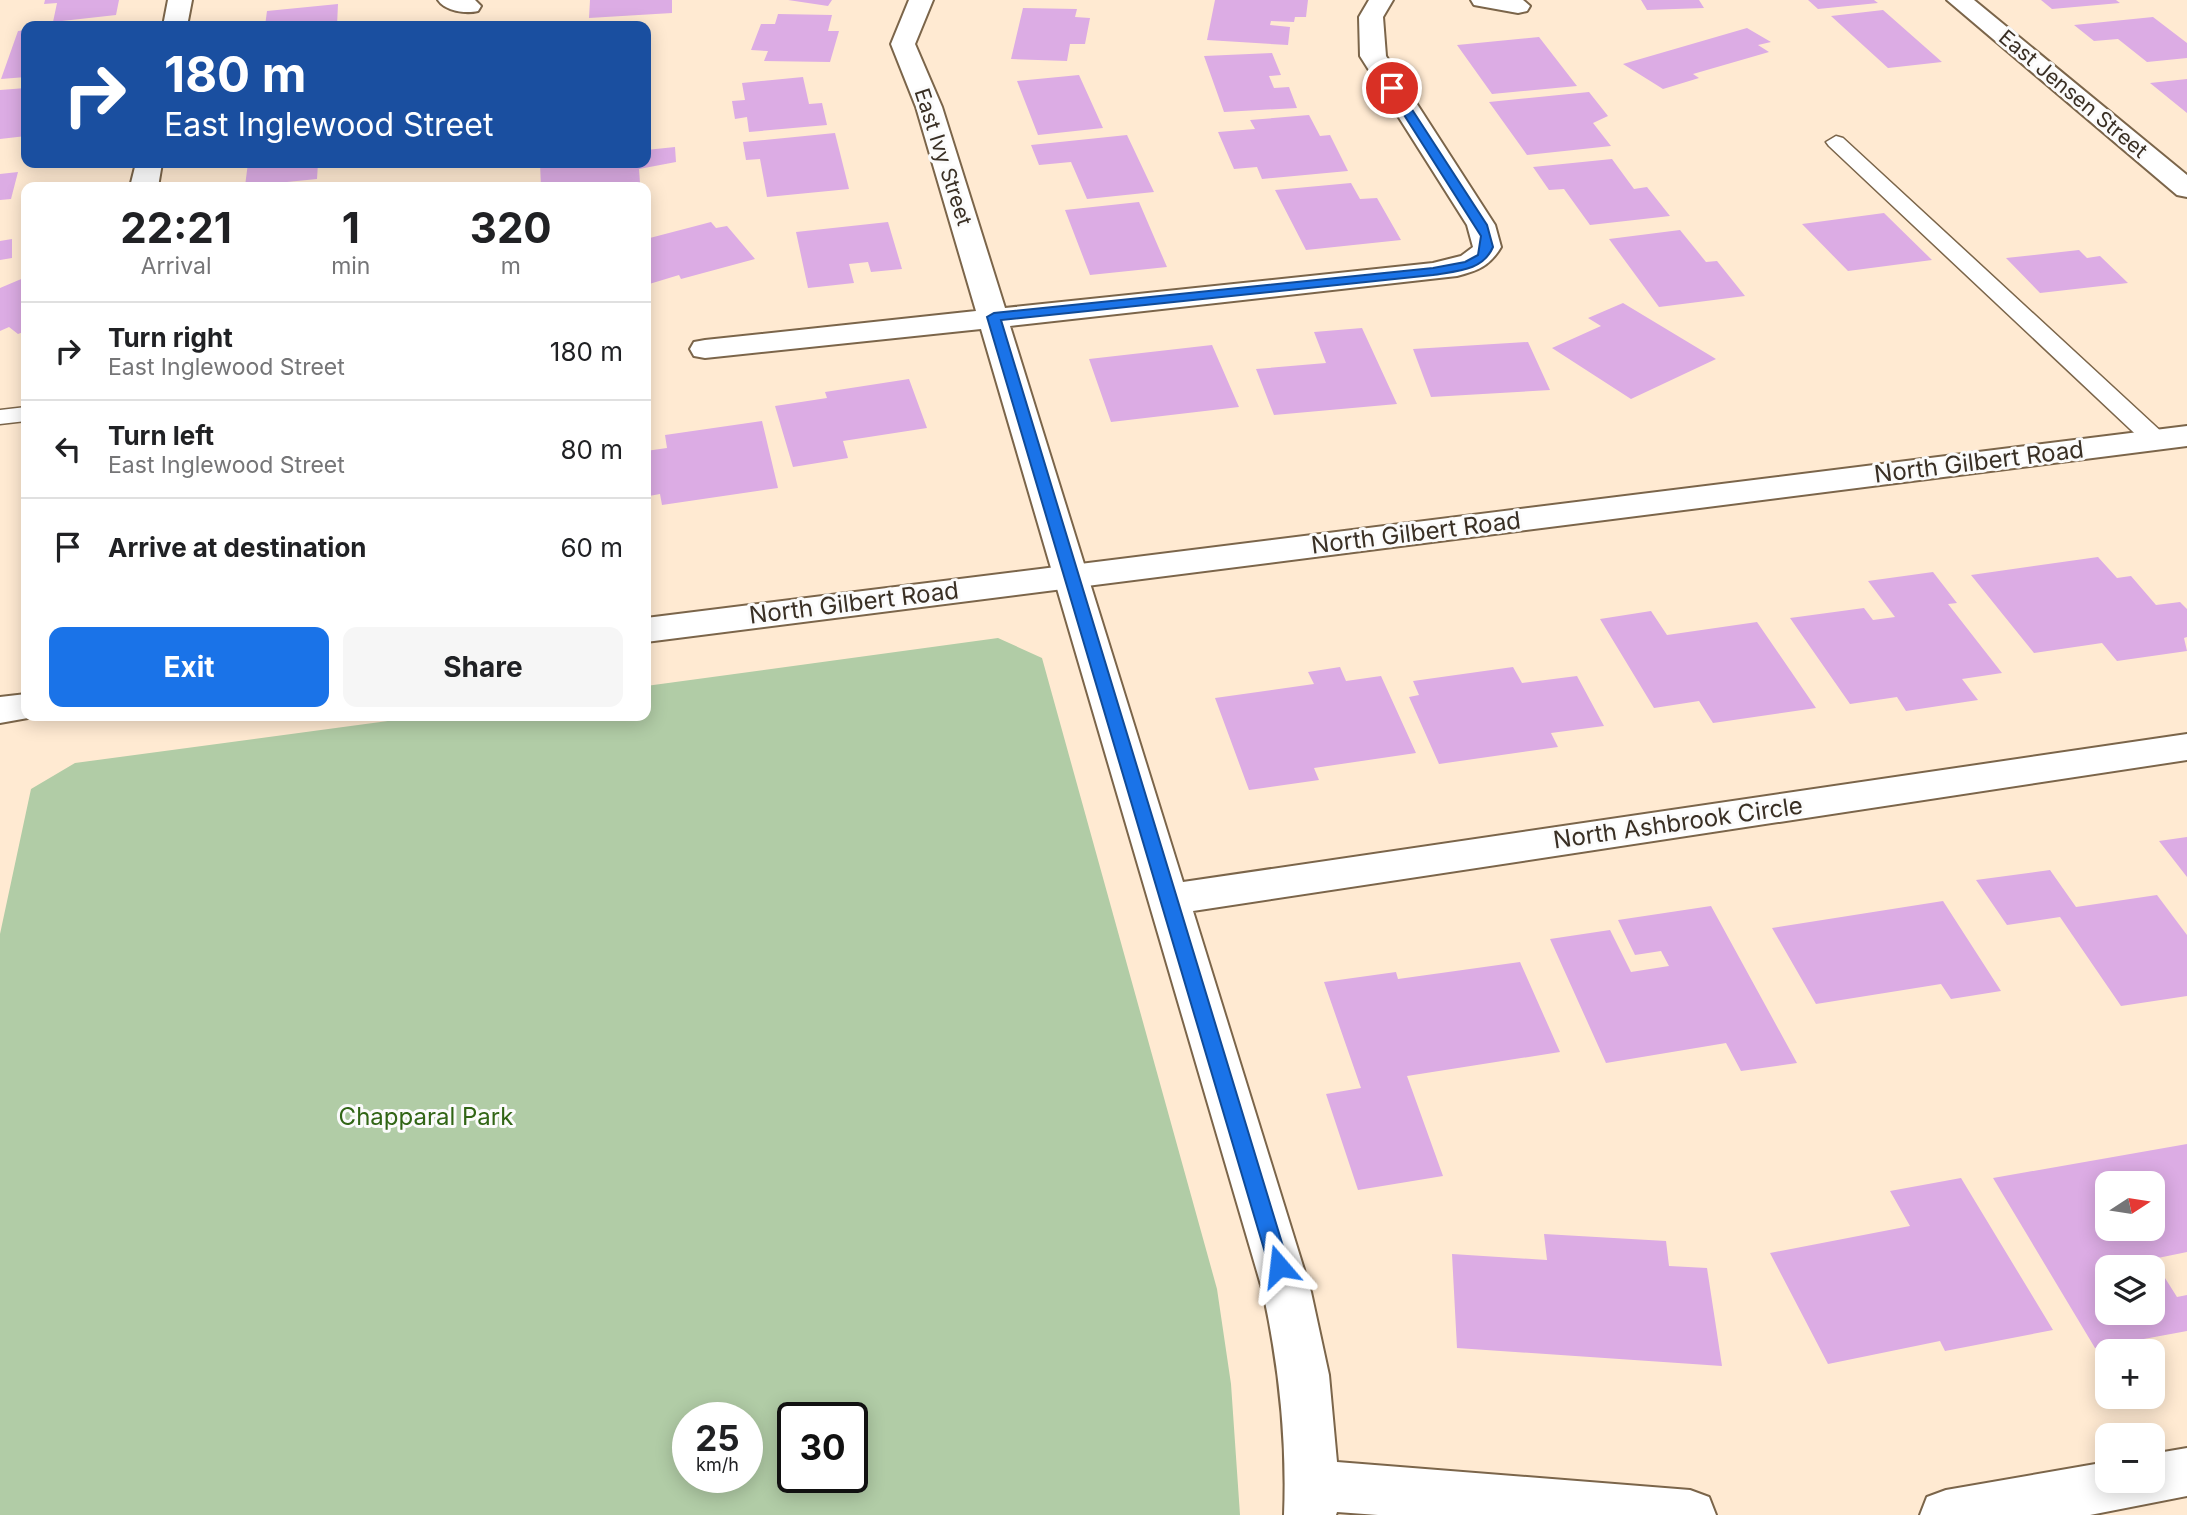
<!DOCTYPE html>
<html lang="en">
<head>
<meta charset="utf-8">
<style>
	:root { --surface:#fff; --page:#f6f6f6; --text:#202124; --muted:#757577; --line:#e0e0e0; --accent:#1a73e8 }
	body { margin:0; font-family:Inter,sans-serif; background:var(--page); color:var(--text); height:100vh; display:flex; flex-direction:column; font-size:26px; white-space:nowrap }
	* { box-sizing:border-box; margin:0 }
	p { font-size:23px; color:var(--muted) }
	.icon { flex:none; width:38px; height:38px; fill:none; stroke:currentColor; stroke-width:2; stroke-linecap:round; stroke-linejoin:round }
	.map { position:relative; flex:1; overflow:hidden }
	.drawer { position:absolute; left:21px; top:182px; width:630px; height:539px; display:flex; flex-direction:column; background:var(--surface); border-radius:14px; box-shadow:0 4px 18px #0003 }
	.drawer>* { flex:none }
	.hud { position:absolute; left:21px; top:21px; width:630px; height:147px; border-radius:14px; box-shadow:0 4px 18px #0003; background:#1a4fa0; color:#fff; overflow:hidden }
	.needle { width:46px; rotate:78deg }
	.controls { position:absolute; left:2095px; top:1171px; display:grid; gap:14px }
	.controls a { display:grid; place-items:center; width:70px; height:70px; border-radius:14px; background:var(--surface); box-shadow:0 4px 18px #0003; font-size:35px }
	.speed { position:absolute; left:672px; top:1402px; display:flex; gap:14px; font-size:35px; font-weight:700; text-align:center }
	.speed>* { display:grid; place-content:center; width:91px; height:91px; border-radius:50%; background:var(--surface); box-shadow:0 4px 18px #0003; line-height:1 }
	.speed small { font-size:18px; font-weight:400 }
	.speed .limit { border:4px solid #111; border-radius:10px; background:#fff; color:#111 }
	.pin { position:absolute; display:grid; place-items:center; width:60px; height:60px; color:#fff; margin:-30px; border:4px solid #fff; border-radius:50%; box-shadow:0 2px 7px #0007 }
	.me { position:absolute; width:77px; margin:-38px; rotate:343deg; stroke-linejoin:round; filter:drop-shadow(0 0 5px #0008) }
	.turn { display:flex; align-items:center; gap:24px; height:147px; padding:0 28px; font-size:32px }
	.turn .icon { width:91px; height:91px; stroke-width:2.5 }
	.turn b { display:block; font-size:49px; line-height:60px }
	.eta { display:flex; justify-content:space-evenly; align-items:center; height:119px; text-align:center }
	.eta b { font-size:42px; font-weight:700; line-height:49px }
	.button { display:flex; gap:14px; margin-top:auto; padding:14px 28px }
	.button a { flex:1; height:80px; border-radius:14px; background:var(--accent); color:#fff; font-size:28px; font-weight:700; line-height:80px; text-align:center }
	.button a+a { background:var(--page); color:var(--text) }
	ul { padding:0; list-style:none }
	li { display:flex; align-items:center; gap:21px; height:98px; padding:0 28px; border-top:2px solid var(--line) }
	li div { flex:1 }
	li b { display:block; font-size:26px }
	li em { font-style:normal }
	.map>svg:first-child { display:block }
</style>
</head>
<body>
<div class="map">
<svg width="2187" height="1515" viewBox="0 0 2187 1515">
	<rect width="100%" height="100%" fill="#ffead2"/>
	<path fill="#b1cca6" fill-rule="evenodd" d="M998 638 1042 658 1217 1289 1231 1384 1240 1515H0V934L31 789 75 763 425 716H646V686ZM688 1418H747V1477H688ZM793 1418H852V1477H793Z"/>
	<path fill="#dcace4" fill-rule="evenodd" d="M45 0H119L116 15 53 22 57 3 44 4Z
		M590 0H672V13L589 18Z
		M788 0H832L828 6Z
		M1215 0H1308L1306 17H1295L1294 22 1271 21 1270 25 1290 27 1288 45 1207 40Z
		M1641 0H1699L1704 8 1647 10Z
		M1808 0H1874L1878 3 1818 9Z
		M2041 0H2116L2120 3 2052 9Z
		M338 4 337 26H265L267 11Z
		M1023 8 1077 9 1075 17 1090 18 1085 44H1070L1067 61 1011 59Z
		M1883 10 1942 62 1888 68 1831 16Z
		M778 14 832 15 828 31H839L830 62 764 61 768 51 751 50 761 24H775Z
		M2153 17 2187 43V58L2147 62 2118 39 2094 41 2074 25Z
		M1747 28 1771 42 1758 45 1769 52 1693 74 1699 78 1663 89 1623 64Z
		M26 30V77L1 79 18 31Z
		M1539 37 1577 86 1492 94 1457 45Z
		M1272 53 1281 75 1269 76 1274 88 1289 87 1297 108 1224 112 1204 56Z
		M1079 75 1103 128 1038 135 1017 81Z
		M803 77 809 104 822 103 827 125 749 132 747 117 735 119 732 101 745 100 742 83Z
		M2187 79V113L2150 83Z
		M26 88V136L0 139V90Z
		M1589 92 1608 116 1593 123 1611 146 1527 155 1489 102Z
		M1309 115 1320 136 1330 135 1348 171 1262 179 1257 167 1234 169 1218 132 1255 129 1250 120Z
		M835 133 849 189 767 197 760 159 746 160 743 142Z
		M1127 135 1154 192 1087 199 1071 162 1039 165 1031 145Z
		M675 147 676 162 639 169 640 183 624 184 625 187H541L540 163H646V150Z
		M1612 159 1634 189 1647 187 1670 216 1590 225 1564 189 1549 190 1533 167Z
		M248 163H318L317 179 245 186Z
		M18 172 11 199 0 200V174Z
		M1351 183 1360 199 1377 198 1401 240 1306 250 1275 190Z
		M1139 202 1167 267 1090 275 1065 210Z
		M1884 213 1932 260 1848 271 1802 224Z
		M711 222 716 228 727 226 755 259 681 279 679 275 646 285V239Z
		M888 222 902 269 871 272 868 262 849 264 854 283 808 288 796 232Z
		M1680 230 1706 262 1717 261 1745 296 1659 307 1609 239Z
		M12 239V258L0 260V241Z
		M2079 250 2087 258 2100 256 2128 283 2040 293 2006 258Z
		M26 277V331L18 334 9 327 0 331V288Z
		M1623 303 1716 359 1631 399 1552 348 1601 326 1588 318Z
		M1362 328 1397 404 1274 415 1256 369 1326 363 1314 332Z
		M1528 342 1550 390 1431 397 1413 349Z
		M1212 345 1239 407 1111 422 1089 359Z
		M909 379 927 428 843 441 848 458 793 467 775 406 827 398 825 392Z
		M762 421 778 488 662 505 660 494 649 496 646 451 667 448 665 435Z
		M2098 557 2117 578 2131 576 2156 605 2180 602 2187 609V637L2184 638 2187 651 2117 661 2102 643 2034 653 1971 575Z
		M1933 572 1957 603 1948 604 2002 673 1962 679 1978 700 1906 711 1897 697 1850 704 1790 618 1864 608 1873 620 1895 617 1868 581Z
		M1651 611 1667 635 1757 622 1816 708 1713 723 1699 701 1654 708 1600 619Z
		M1340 667 1346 681 1381 676 1416 753 1314 768 1319 780 1249 790 1215 698 1314 684 1308 672Z
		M1513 667 1522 683 1577 676 1604 726 1551 733 1558 747 1439 764 1409 697 1419 695 1413 681Z
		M2187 837V877L2159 841Z
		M2050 870 2076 907 2157 895 2187 935V996L2121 1006 2060 917 2007 925 1976 880Z
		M1943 901 2001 991 1951 999 1941 984 1816 1004 1772 928Z
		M1711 906 1797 1063 1741 1071 1726 1043 1606 1063 1550 939 1610 930 1631 972 1669 966 1661 951 1635 955 1618 920Z
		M1520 962 1560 1052 1407 1076 1443 1176 1358 1190 1326 1094 1361 1088 1324 982 1396 972 1398 979Z
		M2187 1144V1252L2153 1259 2177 1297 2187 1295V1331L2095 1348 1993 1178ZM2107 1183H2152V1228H2107ZM2107 1267H2152V1312H2107Z
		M1961 1178 2053 1330 1945 1351 1940 1341 1828 1364 1770 1253 1910 1226 1890 1191Z
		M1544 1234 1666 1241 1669 1266 1707 1268 1722 1366 1457 1348 1452 1254 1547 1260Z"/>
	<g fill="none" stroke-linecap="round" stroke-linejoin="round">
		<defs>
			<path id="service" d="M1836 136 1843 138 2165 435 2169 440 2165 445H2147L1829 146 1826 142Z
				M26 407V421L0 424V410Z"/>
			<path id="minor" d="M168 0H192L187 26H163Z
				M438 0H475L481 6 478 11C466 14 445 11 438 0Z
				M909 0H933L915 44 942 107 1005 308 1433 263 1461 256 1473 247 1467 225 1360 56 1359 17 1369 0H1393L1383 17 1386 56 1495 225 1501 247C1490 266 1477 271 1457 276L1010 326 1183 882 2187 734V760L1193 911 1311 1292 1329 1375 1337 1462 1690 1490 1709 1497 1716 1515H1378L1337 1512 1336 1515H1284C1287 1439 1279 1366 1263 1292L981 329 705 358 694 356 690 349 694 342 705 340 976 311 916 107 891 44Z
				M1471 0H1523L1530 6 1527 11 1518 13 1474 5Z
				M1947 0H1974L2187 175V197L2177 195Z
				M136 163H162L158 187H130Z
				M2187 1448V1496L2090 1515H1920L1927 1497 1946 1490 2107 1462V1480H2152V1454Z"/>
			<path id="primary" d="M2187 426V446L646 642V618Z
				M26 694V716H39L0 723V697Z"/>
		</defs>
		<use href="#service" stroke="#7b654a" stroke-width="3"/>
		<use href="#minor" stroke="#7b654a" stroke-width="4"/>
		<use href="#primary" stroke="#7b654a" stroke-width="4"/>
		<use href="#service" fill="#fff" fill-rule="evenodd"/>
		<use href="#minor" fill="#fff" fill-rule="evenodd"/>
		<use href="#primary" fill="#fff" fill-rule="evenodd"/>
	</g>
	<path fill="#1a73e8" stroke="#114b97" stroke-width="2" d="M1392 85 1398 88 1487 225 1493 247C1483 271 1456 271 1433 275L1001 320 1289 1266 1286 1272 1279 1275 1272 1272 1269 1266 987 317 994 313 1433 268 1465 262 1478 255 1481 236 1387 88Z"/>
	<g text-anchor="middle" stroke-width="6" stroke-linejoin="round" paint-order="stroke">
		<g font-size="21" fill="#392f24" stroke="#fbfbfb">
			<text transform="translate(2073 94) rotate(40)" y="7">East Jensen Street</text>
			<text transform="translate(943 157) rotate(72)" y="7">East Ivy Street</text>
		</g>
		<g font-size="24" fill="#392f24" stroke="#fbfbfb">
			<text transform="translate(1979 462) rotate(-7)" y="8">North Gilbert Road</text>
			<text transform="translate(1416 533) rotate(-7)" y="8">North Gilbert Road</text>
			<text transform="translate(854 603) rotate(-7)" y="8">North Gilbert Road</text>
			<text transform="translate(1678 823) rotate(-8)" y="8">North Ashbrook Circle</text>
		</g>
		<g font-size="24" fill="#316515" stroke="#fbfbfb">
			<text x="426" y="1125">Chapparal Park</text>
		</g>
	</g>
</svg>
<div class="controls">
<a><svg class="needle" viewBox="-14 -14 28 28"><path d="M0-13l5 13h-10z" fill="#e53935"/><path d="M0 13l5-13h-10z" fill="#757577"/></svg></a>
<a><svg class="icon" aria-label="layers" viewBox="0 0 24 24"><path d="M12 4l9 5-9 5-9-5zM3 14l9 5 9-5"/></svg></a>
<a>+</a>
<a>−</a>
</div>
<div class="speed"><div>25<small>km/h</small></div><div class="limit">30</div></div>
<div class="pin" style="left:1392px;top:88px;background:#d93025"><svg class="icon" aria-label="arrive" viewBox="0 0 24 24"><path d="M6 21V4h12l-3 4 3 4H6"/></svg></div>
<svg class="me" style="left:1279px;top:1266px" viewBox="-20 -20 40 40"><path d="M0-17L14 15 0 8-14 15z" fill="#1a73e8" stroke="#fff" stroke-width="4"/></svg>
<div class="hud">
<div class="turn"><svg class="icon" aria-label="right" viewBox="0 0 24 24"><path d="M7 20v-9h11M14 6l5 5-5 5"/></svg><div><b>180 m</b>East Inglewood Street</div></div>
</div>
<section class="drawer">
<div class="eta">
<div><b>22:21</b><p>Arrival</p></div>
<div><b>1</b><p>min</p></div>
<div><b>320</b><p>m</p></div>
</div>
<ul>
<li><svg class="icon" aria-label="right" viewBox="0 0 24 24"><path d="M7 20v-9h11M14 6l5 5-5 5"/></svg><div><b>Turn right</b><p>East Inglewood Street</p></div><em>180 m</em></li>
<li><svg class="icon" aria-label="left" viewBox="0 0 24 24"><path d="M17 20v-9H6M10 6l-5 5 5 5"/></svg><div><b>Turn left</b><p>East Inglewood Street</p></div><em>80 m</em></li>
<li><svg class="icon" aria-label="arrive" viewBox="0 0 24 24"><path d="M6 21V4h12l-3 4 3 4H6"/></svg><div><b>Arrive at destination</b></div><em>60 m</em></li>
</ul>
<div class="button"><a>Exit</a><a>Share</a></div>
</section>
</div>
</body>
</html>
